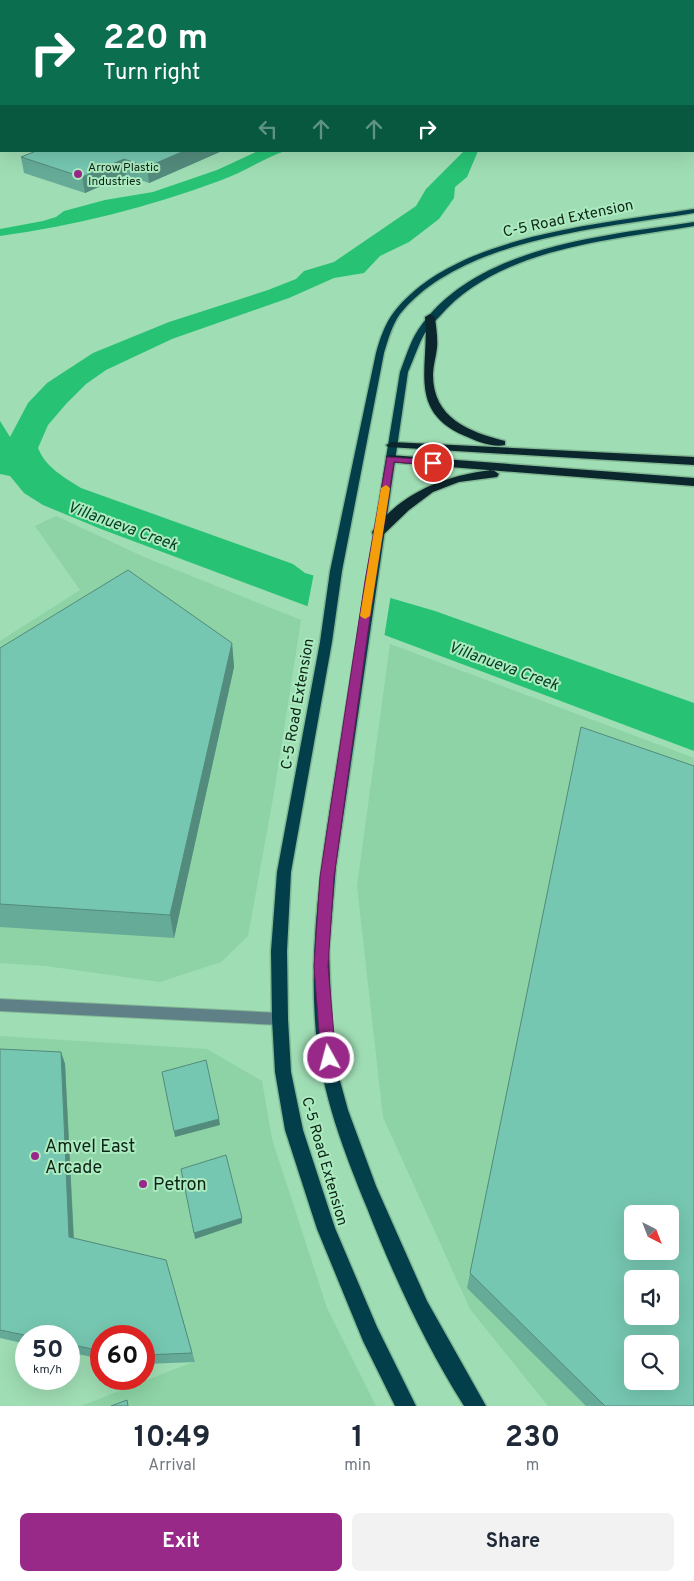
<!DOCTYPE html>
<html lang="en">
<head>
<meta charset="utf-8">
<style>
	:root { --surface:#fff; --page:#f2f2f3; --text:#1f2937; --muted:#747a83; --accent:#992988 }
	body { margin:0; font-family:Overpass,sans-serif; background:var(--page); color:var(--text); height:100vh; display:flex; flex-direction:column; font-size:19px; white-space:nowrap }
	* { box-sizing:border-box; margin:0 }
	p { font-size:16px; color:var(--muted) }
	.icon { flex:none; width:28px; height:28px; fill:none; stroke:currentColor; stroke-width:2; stroke-linecap:round; stroke-linejoin:round }
	.map { position:relative; height:1406px; overflow:hidden }
	.side { display:flex; flex-direction:column; background:var(--surface); flex:1 }
	.side>* { flex:none }
	.banner { position:absolute; left:0px; top:0px; width:695px; height:152px; box-shadow:0 5px 20px #0002; background:#0b6e4f; color:#fff; overflow:hidden }
	.needle { width:32px; rotate:138deg }
	.controls { position:absolute; left:624px; top:1205px; display:grid; gap:10px }
	.controls a { display:grid; place-items:center; width:55px; height:55px; border-radius:8px; background:var(--surface); box-shadow:0 5px 20px #0002; font-size:25px }
	.speed { position:absolute; left:15px; top:1325px; display:flex; gap:10px; font-size:25px; font-weight:700; text-align:center }
	.speed>* { display:grid; place-content:center; width:65px; height:65px; border-radius:50%; background:var(--surface); box-shadow:0 5px 20px #0002; line-height:1 }
	.speed small { font-size:12px; font-weight:400 }
	.speed .limit { border:8px solid #d22; background:#fff; color:#111 }
	.pin { position:absolute; display:grid; place-items:center; width:42px; height:42px; color:#fff; margin:-21px; border:2px solid #fff; border-radius:50%; box-shadow:0 1px 5px #0007 }
	.me { position:absolute; width:55px; margin:-28px; rotate:353deg; stroke-linejoin:round; filter:drop-shadow(0 0 4px #0008) }
	.turn { display:flex; align-items:center; gap:18px; height:105px; padding:0 20px; font-size:22px }
	.turn .icon { width:65px; height:65px; stroke-width:2.5 }
	.turn b { display:block; font-size:35px; line-height:42px }
	.lanes { display:flex; align-items:center; height:48px; padding:0 20px; background:#0003; justify-content:center; gap:25px; direction:ltr }
	.lanes .off { opacity:.35 }
	.eta { display:flex; justify-content:space-evenly; align-items:center; height:85px; text-align:center }
	.eta b { font-size:30px; font-weight:700; line-height:35px }
	.button { display:flex; gap:10px; margin-top:auto; padding:10px 20px }
	.button a { flex:1; height:58px; border-radius:8px; background:var(--accent); color:#fff; font-size:20px; font-weight:700; line-height:58px; text-align:center }
	.button a+a { background:var(--page); color:var(--text) }
	.map>svg:first-child { display:block }
</style>
</head>
<body>
<div class="map">
<svg width="694" height="1406" viewBox="0 0 694 1406">
	<rect width="100%" height="100%" fill="#9fddb4"/>
	<path fill="#8dd3a5" fill-rule="evenodd" d="M56 516 144 557 301 620 275 787 248 936 221 962 160 982 46 966 0 963V641L80 590 35 526Z
		M390 644 694 758V1406H548L470 1309 383 1117 357 886ZM632 1214H670V1251H632ZM632 1279H670V1316H632ZM632 1344H670V1381H632Z
		M0 1036 207 1049 262 1081 272 1139 327 1308 376 1406H81L193 1362 144 1364V1336H101V1359L69 1352V1336L0 1338Z"/>
	<path fill="#28c274" d="M258 151H285C262 159 242 173 219 181 148 207 75 226 0 236V229L43 221 56 217 64 211 105 200 153 192 217 170Z
		M464 151H478L467 177 455 187 454 198 439 219 409 242 380 256 364 273 334 278 289 298 172 339 106 370 86 384 66 404 48 425 38 448C46 468 64 477 81 488L293 564 305 573 435 611 694 703V751L101 529 43 505 24 493 10 476 0 474V421L10 437 28 403 47 383 93 353 169 322 268 290 296 279 304 271 334 262 416 206 426 189Z"/>
	<path fill="#9fddb4" d="M314 573 391 594 384 638 307 609Z"/>
	<g fill="none" stroke-linecap="round" stroke-linejoin="round">
		<defs>
			<path id="street" d="M119 0H123L124 1H120Z
				M0 999 280 1013 285 1015 286 1019 285 1023 280 1025 0 1011Z"/>
			<path id="primary" d="M680 0H685V1H681Z
				M0 11H1V13H0Z
				M694 209V213C604 228 461 238 400 314 392 325 388 340 384 353L342 571 332 642 291 872 287 951 288 1019 291 1072 303 1130 335 1228 377 1327 416 1406H395L363 1341 317 1229 285 1130 275 1072 272 1019 271 951 277 872 320 642 330 571 376 353C380 338 385 324 394 312 455 234 603 224 694 209Z
				M694 222V226C611 240 498 248 440 316 435 321 429 327 425 333 418 345 414 359 408 372L336 866 329 950 332 1035 339 1077 348 1110 376 1186 427 1301 486 1406H464C425 1344 394 1277 367 1208 344 1152 322 1095 316 1033 307 934 326 836 341 739 360 616 380 494 400 372 405 359 410 342 418 330 474 246 603 236 694 222Z"/>
			<path id="highway" d="M430 314 435 317C436 327 438 338 437 348 436 357 433 366 433 375 433 418 469 432 505 441V445C493 448 476 441 465 436 406 411 430 366 425 317Z
				M392 442 694 457V465L388 447 386 445Z
				M390 455 694 478V486L386 462V456Z
				M493 470 499 474 497 477 459 482 433 492 409 510 383 535H373L372 532C401 492 446 475 493 470Z"/>
		</defs>
		<use href="#street" stroke="#82b894" stroke-width="2"/>
		<use href="#primary" stroke="#82b894" stroke-width="3"/>
		<use href="#highway" stroke="#82b894" stroke-width="3"/>
		<use href="#street" fill="#608088" fill-rule="evenodd"/>
		<use href="#primary" fill="#033f4b" fill-rule="evenodd"/>
		<use href="#highway" fill="#0b262c" fill-rule="evenodd"/>
	</g>
	<path fill="#65ab98" d="M0 0H43L41 1H1V11L0 10Z
		M32 151H222L149 183 126 175 85 193 24 173 21 157 33 153Z
		M232 643 234 667 174 938 0 927V648Z
		M581 727 694 1406H586L467 1288Z
		M0 1049 61 1052 65 1064 74 1238 166 1260 195 1362 144 1364V1336H101V1359L69 1352V1336H26V1344L0 1338Z"/>
	<path fill="#538b7c" d="M26 0H43L41 1H27Z
		M592 0H634L630 1H587Z
		M184 151H222L149 183 147 167Z
		M124 159 126 175 85 193 82 177Z
		M232 643 234 667 174 938 170 915Z
		M61 1052 65 1064 74 1247 69 1237Z
		M219 1119 220 1125 175 1137 174 1131Z
		M242 1218V1223L195 1239 194 1233Z"/>
	<path fill="#76c7b1" stroke="#538b7c" fill-rule="evenodd" d="M146 0H345L346 1H146Z
		M403 0H472L471 1H402Z
		M475 0H592L587 1H480Z
		M36 151H184L147 167 124 159 82 177 21 157Z
		M128 570 232 643 170 915 0 904V648Z
		M581 727 694 766V1406H605L470 1273ZM632 1214H670V1251H632ZM632 1279H670V1316H632ZM632 1344H670V1381H632Z
		M0 1049 61 1052 69 1237 166 1260 192 1353 144 1355V1336H101V1351L69 1344V1336H29L0 1330Z
		M206 1060 219 1119 174 1131 162 1072Z
		M226 1155 242 1218 194 1233 181 1169Z
		M127 1400 128 1406H111Z"/>
	<path fill="#992988" stroke="#631b58" d="M387 457 433 460 438 463 433 465 394 462 375 581 334 877 328 966 336 1058 334 1062 329 1064 323 1062 321 1058 314 966 320 877 365 581Z"/>
	<path fill="#f59e0b" d="M386 485 390 488 370 616 365 619 360 616 381 488Z"/>
	<g fill="#992988" stroke="#aceac0" stroke-width="2">
		<circle cx="78" cy="174" r="5"/>
		<circle cx="35" cy="1156" r="5"/>
		<circle cx="143" cy="1184" r="5"/>
	</g>
	<g text-anchor="middle" stroke-width="4" stroke-linejoin="round" paint-order="stroke">
		<g font-size="12" fill="#0c2516" stroke="#aceac0" text-anchor="start">
			<text x="88" y="171">Arrow Plastic<tspan x="88" dy="14">Industries</tspan></text>
		</g>
		<g font-size="15" fill="#0c2516" stroke="#aceac0">
			<text transform="translate(568 218) rotate(-12)" y="5">C-5 Road Extension</text>
			<text transform="translate(297 704) rotate(-80)" y="5">C-5 Road Extension</text>
			<text transform="translate(325 1161) rotate(74)" y="5">C-5 Road Extension</text>
		</g>
		<g font-size="16" font-style="italic" fill="#034122" stroke="#aceac0">
			<text transform="translate(123 525) rotate(20)" y="6">Villanueva Creek</text>
			<text transform="translate(504 665) rotate(20)" y="6">Villanueva Creek</text>
		</g>
		<g font-size="18" fill="#0c2516" stroke="#aceac0" text-anchor="start">
			<text x="45" y="1152">Amvel East<tspan x="45" dy="21">Arcade</tspan></text>
			<text x="153" y="1190">Petron</text>
		</g>
	</g>
</svg>
<div class="controls">
<a><svg class="needle" viewBox="-14 -14 28 28"><path d="M0-13l5 13h-10z" fill="#e53935"/><path d="M0 13l5-13h-10z" fill="#747a83"/></svg></a>
<a><svg class="icon" aria-label="sound" viewBox="0 0 24 24"><path d="M4 9h4l5-4v14l-5-4H4zM17 9q2 3 0 6"/></svg></a>
<a><svg class="icon" aria-label="search" viewBox="0 0 24 24"><circle cx="10" cy="10" r="6"/><path d="M15 15l6 6"/></svg></a>
</div>
<div class="speed"><div>50<small>km/h</small></div><div class="limit">60</div></div>
<div class="pin" style="left:433px;top:463px;background:#d93025"><svg class="icon" aria-label="arrive" viewBox="0 0 24 24"><path d="M6 21V4h12l-3 4 3 4H6"/></svg></div>
<svg class="me" style="left:329px;top:1058px" viewBox="-20 -20 40 40"><circle r="17" fill="#992988" stroke="#fff" stroke-width="3"/><path d="M0-11L8 9 0 5-8 9z" fill="#fff"/></svg>
<div class="banner">
<div class="turn"><svg class="icon" aria-label="right" viewBox="0 0 24 24"><path d="M7 20v-9h11M14 6l5 5-5 5"/></svg><div><b>220 m</b>Turn right</div></div>
<div class="lanes"><svg class="icon off" aria-label="left" viewBox="0 0 24 24"><path d="M17 20v-9H6M10 6l-5 5 5 5"/></svg><svg class="icon off" aria-label="ahead" viewBox="0 0 24 24"><path d="M12 20V5M6 11l6-6 6 6"/></svg><svg class="icon off" aria-label="ahead" viewBox="0 0 24 24"><path d="M12 20V5M6 11l6-6 6 6"/></svg><svg class="icon" aria-label="right" viewBox="0 0 24 24"><path d="M7 20v-9h11M14 6l5 5-5 5"/></svg></div>
</div>
</div>
<section class="side">
<div class="eta">
<div><b>10:49</b><p>Arrival</p></div>
<div><b>1</b><p>min</p></div>
<div><b>230</b><p>m</p></div>
</div>
<div class="button"><a>Exit</a><a>Share</a></div>
</section>
</body>
</html>
